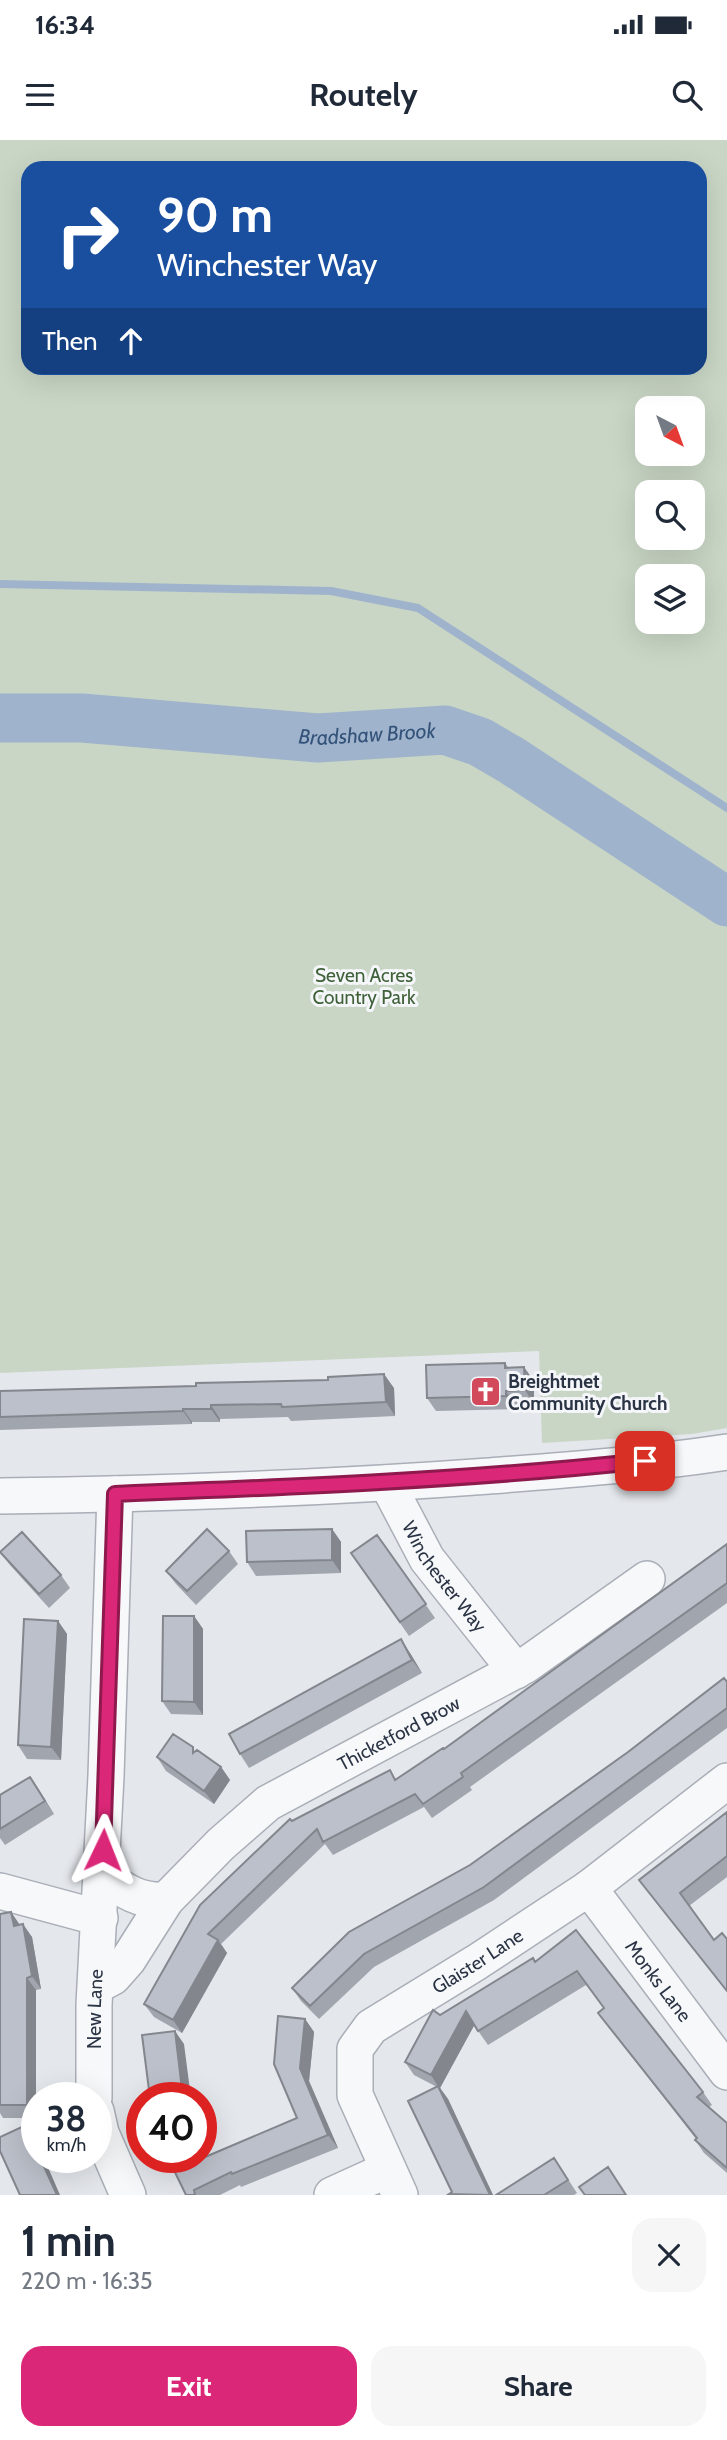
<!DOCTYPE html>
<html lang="en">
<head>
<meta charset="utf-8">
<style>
	:root { --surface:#fff; --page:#f6f6f7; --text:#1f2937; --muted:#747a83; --accent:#db2777 }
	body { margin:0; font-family:Cabin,sans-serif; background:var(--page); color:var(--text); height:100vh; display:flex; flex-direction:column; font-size:26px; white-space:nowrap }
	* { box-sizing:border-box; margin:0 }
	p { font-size:23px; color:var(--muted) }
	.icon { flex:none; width:38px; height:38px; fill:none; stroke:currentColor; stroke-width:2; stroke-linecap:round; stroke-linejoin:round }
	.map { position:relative; height:2055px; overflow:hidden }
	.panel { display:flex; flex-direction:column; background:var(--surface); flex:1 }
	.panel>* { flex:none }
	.hud { position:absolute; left:21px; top:21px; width:686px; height:214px; border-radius:21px; box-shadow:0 7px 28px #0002; background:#1a4fa0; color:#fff; overflow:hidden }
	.needle { width:46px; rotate:139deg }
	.controls { position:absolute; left:635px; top:256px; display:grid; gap:14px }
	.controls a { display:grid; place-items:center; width:70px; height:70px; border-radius:14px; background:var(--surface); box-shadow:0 7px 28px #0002; font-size:35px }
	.speed { position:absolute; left:21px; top:1942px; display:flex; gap:14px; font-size:35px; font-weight:700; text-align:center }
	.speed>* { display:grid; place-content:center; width:91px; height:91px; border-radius:50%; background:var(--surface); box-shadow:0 7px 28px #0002; line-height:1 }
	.speed small { font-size:18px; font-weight:400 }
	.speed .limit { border:10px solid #d22; background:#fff; color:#111 }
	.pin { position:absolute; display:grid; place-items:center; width:60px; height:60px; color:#fff; margin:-30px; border-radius:14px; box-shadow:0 4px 10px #0006 }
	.me { position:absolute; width:77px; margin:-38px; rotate:2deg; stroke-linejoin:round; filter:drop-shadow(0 0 5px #0008) }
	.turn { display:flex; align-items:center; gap:24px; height:147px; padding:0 21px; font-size:32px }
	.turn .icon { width:91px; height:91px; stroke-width:2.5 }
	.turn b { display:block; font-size:49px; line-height:60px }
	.then { display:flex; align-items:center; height:66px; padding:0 21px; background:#0003; gap:14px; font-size:26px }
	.round { display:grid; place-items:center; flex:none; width:74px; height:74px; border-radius:21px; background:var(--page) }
	.head { display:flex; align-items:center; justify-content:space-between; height:119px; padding:0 21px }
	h1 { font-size:42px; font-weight:800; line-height:52px }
	.button { display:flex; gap:14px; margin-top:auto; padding:14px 21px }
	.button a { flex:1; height:80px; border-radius:21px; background:var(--accent); color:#fff; font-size:28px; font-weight:800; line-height:80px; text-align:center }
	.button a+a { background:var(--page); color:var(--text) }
	.status { display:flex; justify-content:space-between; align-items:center; height:49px; padding:0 35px; background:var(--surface); direction:ltr }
	.status svg { height:19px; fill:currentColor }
	header { display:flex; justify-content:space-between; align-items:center; height:91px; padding:0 21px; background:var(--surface); font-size:32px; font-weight:800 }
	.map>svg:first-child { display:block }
</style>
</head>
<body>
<div class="status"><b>16:34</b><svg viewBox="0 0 49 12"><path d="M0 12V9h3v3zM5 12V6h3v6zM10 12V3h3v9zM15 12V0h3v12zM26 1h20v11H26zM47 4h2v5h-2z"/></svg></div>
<header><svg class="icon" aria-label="menu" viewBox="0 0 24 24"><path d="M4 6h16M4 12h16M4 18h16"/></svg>Routely<svg class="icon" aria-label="search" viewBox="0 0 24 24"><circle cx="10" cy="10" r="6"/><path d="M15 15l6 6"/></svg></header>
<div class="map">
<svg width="727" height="2055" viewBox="0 0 727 2055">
	<rect width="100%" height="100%" fill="#e4e7ec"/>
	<path fill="#c9d6c5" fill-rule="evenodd" d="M0 0H727V1288L692 1294 542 1303 539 1211 0 1233ZM28 28H700V228H28ZM648 268H693V313H648ZM648 352H693V397H648ZM648 436H693V481H648Z"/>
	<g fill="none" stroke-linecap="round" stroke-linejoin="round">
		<path stroke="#9fb4cc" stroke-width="8" d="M0 444 331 451 418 468 727 668"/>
		<path stroke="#9fb4cc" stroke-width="49" id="s1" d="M0 578H82L318 598 445 590 480 602 511 620 727 762"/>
		<defs>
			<g id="minor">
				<path id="s2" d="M387 1343 427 1419 516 1531"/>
				<path d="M0 1356C163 1354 326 1348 489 1336 568 1330 648 1324 727 1312"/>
				<path d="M102 1735C123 1750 139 1762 166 1760"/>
				<path id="s3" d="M589 1748 727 1932"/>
				<path d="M0 1751 100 1778"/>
				<path id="s4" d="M96 1846 113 1837 128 1820 166 1760 221 1704 268 1663 526 1525 647 1439"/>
				<path id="s5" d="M94 1958V1865L106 1636 115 1354"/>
				<path d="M96 1971 101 1993 128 2055"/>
				<path d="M332 2055 387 2030"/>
				<path id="s6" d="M400 2055 355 1955V1909L371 1887 477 1822 589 1748 727 1641"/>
			</g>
		</defs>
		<use href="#minor" stroke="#a9aeb7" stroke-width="38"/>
		<use href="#minor" stroke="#f7f8fa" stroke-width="35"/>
	</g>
	<path fill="#a1a5ae" d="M505 1223 509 1228 534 1241V1264L515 1265V1269L436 1271 427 1258Z
		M394 1248 395 1276 291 1281 288 1277 220 1279V1282H192V1284L0 1290V1251Z
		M332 1389 341 1402V1433L256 1436 247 1422Z
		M377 1395 435 1478 409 1496 351 1413Z
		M727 1404V1463L470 1647 472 1650 432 1678 424 1667 333 1715 325 1704 221 1804 227 1813 182 1893 154 1877 144 1864 292 1681 396 1639 444 1609Z
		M229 1411 238 1424 196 1465 176 1444 166 1431Z
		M0 1412 61 1435 70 1448 49 1468 10 1425Z
		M194 1476 203 1489V1575L171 1574 162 1561Z
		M58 1481 67 1494 61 1620 27 1619 18 1605Z
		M410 1513 422 1533 249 1628 240 1614Z
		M727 1542V1588L494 1760 374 1827 319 1879 301 1861 292 1848 470 1725Z
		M196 1611 221 1627 230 1640 214 1664 166 1631 157 1617Z
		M30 1637 54 1674 5 1705 0 1698V1655Z
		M727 1672V1737L689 1766 714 1800 727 1799V1852L639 1740Z
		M20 1785 32 1797 41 1849 36 1850V1978H3L0 1973V1965Z
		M576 1790 703 1952 712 1965 709 1967 727 1983V2033L704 2013 695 2000 696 1999 608 1886 598 1873 604 1868 586 1845 488 1905 474 1885 440 1948 448 1959 493 2055H449L452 2052 437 1947 414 1935 405 1922Z
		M305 1879 314 1892 309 1941 338 2008 241 2047 240 2045 220 2055H186L168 2018H198V2020L297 1978Z
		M554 2018 577 2053 574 2055H496Z"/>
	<path fill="#83868d" d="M524 1227 534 1241V1264L525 1250Z
		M384 1234 394 1248 395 1276 386 1262Z
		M506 1251 515 1265V1269L506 1256Z
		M211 1265 220 1279V1282L211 1269Z
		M183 1269 192 1282V1284L183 1271Z
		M332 1389 341 1402V1433L332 1420Z
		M194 1476 203 1489V1575L194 1562Z
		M58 1481 67 1494 61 1620 51 1607Z
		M401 1499 410 1513 422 1533 412 1520Z
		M221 1627 230 1640 214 1664 204 1651Z
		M30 1637 39 1650 54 1674 45 1661Z
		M11 1772 20 1785 14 1786Z
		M23 1784 32 1797 41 1849 32 1836Z
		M218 1800 227 1813 182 1893 173 1880Z
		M27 1838 36 1850V1978L27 1965Z
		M466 1871 475 1884 440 1948 448 1959 493 2055H490L439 1948 431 1935Z
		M305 1879 314 1892 309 1941 338 2008 328 1995 300 1928Z
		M175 1891 184 1904 191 1958H183Z
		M26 1985 37 2003V2010Z
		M40 2018H44L60 2055H57Z
		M190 2018H198L200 2036 191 2023Z"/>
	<path fill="#bbc0ca" stroke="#83868d" stroke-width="2" d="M505 1223V1228L524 1227 525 1250 506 1251V1256L427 1258 426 1225Z
		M384 1234 386 1262 282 1267 281 1264 211 1265V1269H183V1271L0 1277V1251L196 1246V1243L328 1240V1237Z
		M207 1389 229 1411 187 1451 166 1431Z
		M332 1389V1420L247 1422 246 1391Z
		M22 1392 61 1435 39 1454 0 1412Z
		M377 1395 426 1464 400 1482 351 1413Z
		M727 1404V1443L461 1633 463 1637 423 1664 415 1654 323 1702 317 1689 208 1794 218 1800 173 1880 144 1864 200 1765 290 1679 292 1681 390 1630 395 1640 443 1608 444 1609Z
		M163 1476H194V1562L162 1561Z
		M24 1479 58 1481 51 1607 18 1605Z
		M401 1499 412 1520 240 1614 229 1594Z
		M724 1538 727 1542V1568L484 1747 364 1814 310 1866 292 1848 349 1792 470 1725 628 1612Z
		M173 1594 193 1607V1613L197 1610 221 1627 204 1651 157 1617Z
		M30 1637 45 1661 0 1689V1655Z
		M727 1672V1716L680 1753 714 1800 722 1793 727 1799V1851L639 1740Z
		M11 1772 14 1786 23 1784 32 1836 27 1838V1965H0V1774Z
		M576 1790 703 1952 697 1957 727 1983V2028L695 2000 697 1998 598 1873 604 1868 577 1831 478 1891 466 1871 431 1935 405 1922 433 1870 440 1875 533 1818 535 1822Z
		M278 1876 305 1879 300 1928 328 1995 232 2034 231 2032 194 2050 195 2055H186L168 2018H190L191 2023 297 1978 274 1924Z
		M175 1891 183 1958H150L142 1895Z
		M438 1946 490 2055 449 2054 452 2052 408 1961Z
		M26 1985 37 2010V2018H40L57 2055H20L0 2011V1997Z
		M554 2018 568 2040 544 2055H496Z
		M608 2027 626 2055H585L579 2047Z"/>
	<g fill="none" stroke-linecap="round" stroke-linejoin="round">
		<defs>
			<path id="route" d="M103 1710 115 1354C292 1347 468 1340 645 1321"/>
		</defs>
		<use href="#route" stroke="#8e194d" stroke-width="18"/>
		<use href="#route" stroke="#db2777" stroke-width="12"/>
	</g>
	<defs>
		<symbol id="church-square" viewBox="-11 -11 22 22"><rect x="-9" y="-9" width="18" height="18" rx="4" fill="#d1495b" stroke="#f4f6f9"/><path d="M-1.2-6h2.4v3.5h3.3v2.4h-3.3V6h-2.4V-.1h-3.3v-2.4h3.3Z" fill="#fff"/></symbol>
	</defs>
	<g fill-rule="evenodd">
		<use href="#church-square" x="468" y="1234" width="35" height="35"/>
	</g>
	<g text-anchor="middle" stroke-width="6" stroke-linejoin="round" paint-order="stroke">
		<g font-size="19" fill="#3f6138" stroke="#f4f6f9">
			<text x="364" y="842">Seven Acres<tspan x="364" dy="22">Country Park</tspan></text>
		</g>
		<g font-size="19" font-weight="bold" fill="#2b3445" stroke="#f4f6f9" text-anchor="start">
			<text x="508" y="1248">Breightmet<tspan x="508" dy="22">Community Church</tspan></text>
		</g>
		<g font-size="19" fill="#2b3445" stroke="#f4f6f9">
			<text dy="7" stroke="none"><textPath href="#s2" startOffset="110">Winchester Way</textPath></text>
			<text dy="7" stroke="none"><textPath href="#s4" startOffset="402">Thicketford Brow</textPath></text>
			<text dy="7" stroke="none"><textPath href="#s6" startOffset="308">Glaister Lane</textPath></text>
			<text dy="7" stroke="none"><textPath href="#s3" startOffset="116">Monks Lane</textPath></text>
			<text dy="7" stroke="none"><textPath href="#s5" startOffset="89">New Lane</textPath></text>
		</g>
		<g font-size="21" font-style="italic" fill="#34527a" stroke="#f4f6f9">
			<text dy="7" stroke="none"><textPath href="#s1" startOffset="368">Bradshaw Brook</textPath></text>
		</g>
	</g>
</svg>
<div class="controls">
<a><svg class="needle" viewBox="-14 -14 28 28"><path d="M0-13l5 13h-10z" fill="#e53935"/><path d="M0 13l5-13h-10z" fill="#747a83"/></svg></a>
<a><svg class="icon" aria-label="search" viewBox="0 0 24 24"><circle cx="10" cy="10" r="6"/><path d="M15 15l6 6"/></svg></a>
<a><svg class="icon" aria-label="layers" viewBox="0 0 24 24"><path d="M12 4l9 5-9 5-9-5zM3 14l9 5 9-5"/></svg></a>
</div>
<div class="speed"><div>38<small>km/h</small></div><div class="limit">40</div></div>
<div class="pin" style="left:645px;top:1321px;background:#d93025"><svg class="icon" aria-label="arrive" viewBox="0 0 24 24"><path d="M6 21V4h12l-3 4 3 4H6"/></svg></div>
<svg class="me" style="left:103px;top:1710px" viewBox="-20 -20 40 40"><path d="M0-17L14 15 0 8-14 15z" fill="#db2777" stroke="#fff" stroke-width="4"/></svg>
<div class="hud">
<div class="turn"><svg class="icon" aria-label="right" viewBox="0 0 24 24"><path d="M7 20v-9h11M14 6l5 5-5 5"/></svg><div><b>90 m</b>Winchester Way</div></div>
<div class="then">Then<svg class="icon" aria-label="ahead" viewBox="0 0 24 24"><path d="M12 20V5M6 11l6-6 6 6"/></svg></div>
</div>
</div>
<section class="panel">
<div class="head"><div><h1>1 min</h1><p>220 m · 16:35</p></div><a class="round"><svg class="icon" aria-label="close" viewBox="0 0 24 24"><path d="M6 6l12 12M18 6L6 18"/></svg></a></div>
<div class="button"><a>Exit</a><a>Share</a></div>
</section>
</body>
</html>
